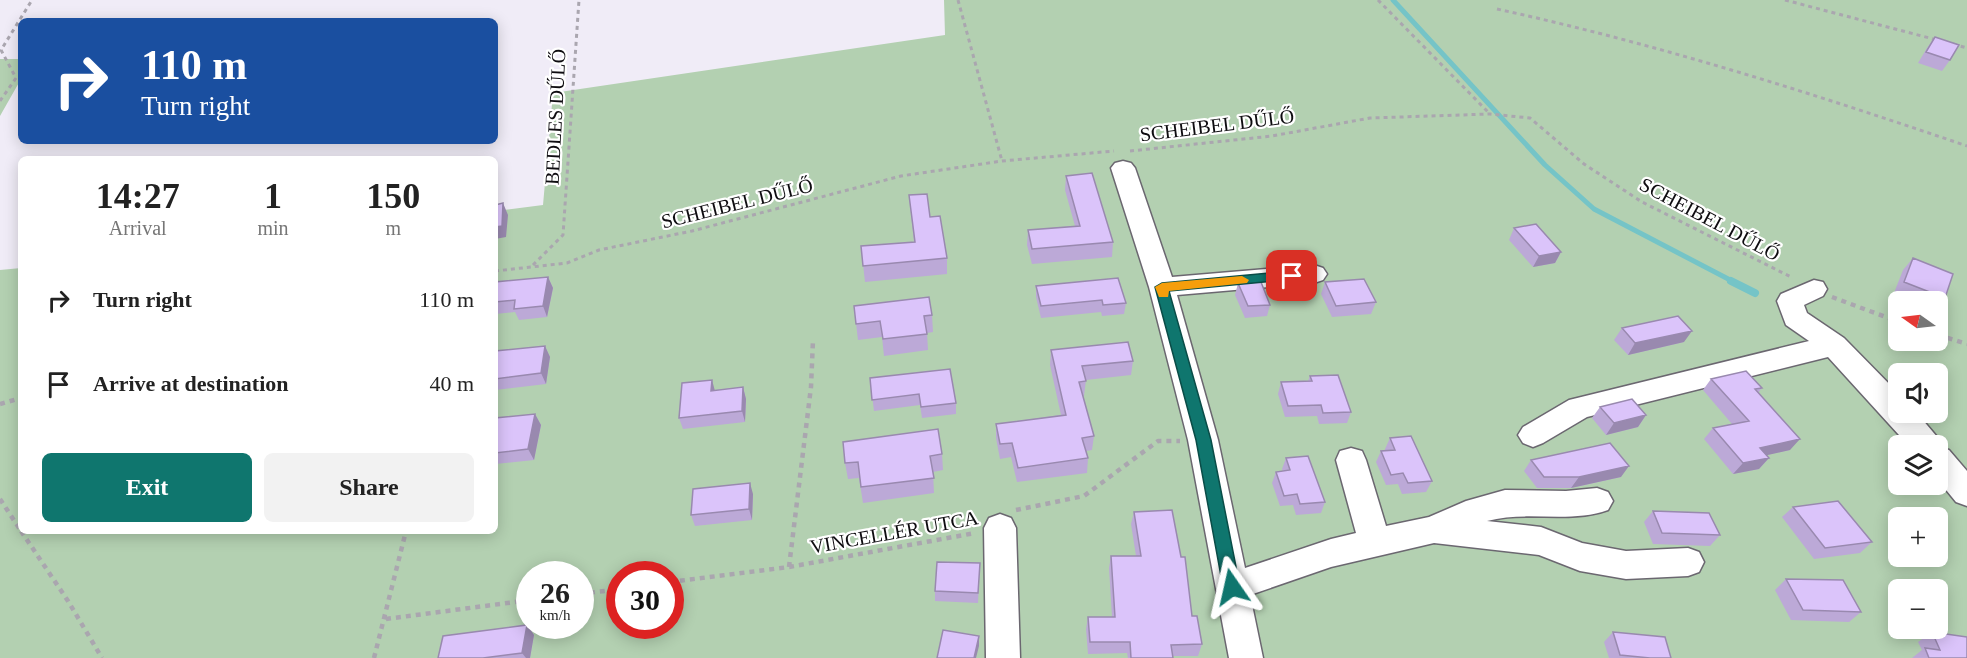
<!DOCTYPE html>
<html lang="en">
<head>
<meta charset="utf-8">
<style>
	:root { --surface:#fff; --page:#f2f2f2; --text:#222; --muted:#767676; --accent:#0f766e }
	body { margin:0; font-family:Georgia,serif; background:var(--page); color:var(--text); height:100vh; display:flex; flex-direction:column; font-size:22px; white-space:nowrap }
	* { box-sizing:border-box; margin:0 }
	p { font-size:20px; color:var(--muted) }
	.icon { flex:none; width:33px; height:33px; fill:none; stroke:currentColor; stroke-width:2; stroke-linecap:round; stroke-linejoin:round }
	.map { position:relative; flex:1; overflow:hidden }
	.details { position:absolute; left:18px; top:156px; width:480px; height:378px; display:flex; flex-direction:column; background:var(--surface); border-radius:9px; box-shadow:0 3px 15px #0003 }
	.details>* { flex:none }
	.guide { position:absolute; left:18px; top:18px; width:480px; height:126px; border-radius:9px; box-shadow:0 3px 15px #0003; background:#1a4fa0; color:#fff; overflow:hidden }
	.needle { width:39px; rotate:284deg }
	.tools { position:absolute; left:1888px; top:291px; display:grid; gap:12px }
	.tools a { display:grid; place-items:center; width:60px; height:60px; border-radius:9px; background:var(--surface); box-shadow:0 3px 15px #0003; font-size:30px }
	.speed { position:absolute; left:516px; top:561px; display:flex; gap:12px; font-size:30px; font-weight:700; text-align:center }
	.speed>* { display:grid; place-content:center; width:78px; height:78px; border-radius:50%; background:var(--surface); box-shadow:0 3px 15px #0003; line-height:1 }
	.speed small { font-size:15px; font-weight:400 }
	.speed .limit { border:9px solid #d22; background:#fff; color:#111 }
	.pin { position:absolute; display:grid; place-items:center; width:51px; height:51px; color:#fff; margin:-26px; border-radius:12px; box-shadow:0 3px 9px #0006 }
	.me { position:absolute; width:66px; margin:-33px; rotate:349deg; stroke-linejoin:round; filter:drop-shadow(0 0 4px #0008) }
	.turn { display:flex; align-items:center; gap:21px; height:126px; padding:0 24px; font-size:27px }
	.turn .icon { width:78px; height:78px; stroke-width:2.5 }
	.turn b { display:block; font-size:42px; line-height:51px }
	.eta { display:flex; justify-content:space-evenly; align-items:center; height:102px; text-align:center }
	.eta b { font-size:36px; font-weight:700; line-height:42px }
	.action { display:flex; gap:12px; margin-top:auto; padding:12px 24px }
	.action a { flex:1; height:69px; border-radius:9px; background:var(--accent); color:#fff; font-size:24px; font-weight:700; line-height:69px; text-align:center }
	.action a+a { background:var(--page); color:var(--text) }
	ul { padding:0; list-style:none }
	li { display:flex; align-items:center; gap:18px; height:84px; padding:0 24px }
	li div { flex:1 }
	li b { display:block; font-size:22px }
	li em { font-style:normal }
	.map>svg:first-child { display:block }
</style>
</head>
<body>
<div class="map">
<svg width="1967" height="658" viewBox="0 0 1967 658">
	<rect width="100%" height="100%" fill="#f0ecf7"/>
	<path fill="#b3d0b1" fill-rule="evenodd" d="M944 0H1967V658H0V270L21 268V531H495V211L543 205 553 93 945 35ZM1899 302H1938V340H1899ZM1899 374H1938V412H1899ZM1899 446H1938V484H1899ZM1899 518H1938V556H1899ZM530 574H580V626H530ZM620 574H670V626H620ZM1899 590H1938V628H1899Z
		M0 59H21V79L0 116Z"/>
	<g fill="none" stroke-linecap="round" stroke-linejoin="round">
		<path stroke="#75c4c7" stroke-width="5" d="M1393 0 1545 165 1594 209 1734 282"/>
		<path stroke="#75c4c7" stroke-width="8" d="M1731 281 1755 293"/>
		<defs>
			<path id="minor" d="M1123 161 1131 163 1135 168 1172 277 1314 265 1323 268 1327 274 1323 280 1314 283 1177 295 1218 440 1245 568 1331 539 1356 533 1336 460 1340 451 1351 448 1362 451 1366 460 1386 526 1429 517 1466 501 1505 490 1566 491 1597 488 1608 492 1613 501 1608 510C1569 524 1526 510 1487 521L1541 527 1582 543 1626 551 1688 548 1699 552 1704 562 1699 572 1688 576 1626 579 1580 571 1539 555 1434 543 1331 567 1250 595 1263 658H1229L1188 440 1149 287 1111 168 1115 163Z
				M1814 280 1823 282 1827 289 1823 296 1804 305 1807 313 1844 338 1899 394V412H1916L1938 438 1941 448 1949 450 1967 471V506L1956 502 1938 480V446H1909L1828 357 1587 417 1543 443 1533 447 1523 443 1518 435 1523 427 1569 400 1809 341 1786 325 1777 301 1781 294Z
				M1000 514 1011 518 1016 528 1020 658H986L984 528 989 518Z"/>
		</defs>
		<use href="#minor" stroke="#6b6770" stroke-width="3"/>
		<path stroke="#aaa6af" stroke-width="3" stroke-dasharray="4 4" stroke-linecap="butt" d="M958 0 1002 161
			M1378 0 1489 113
			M1785 0 1937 40
			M1497 9C1657 44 1812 93 1967 146
			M1953 44 1967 48
			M0 101 16 78 1 50 32 0
			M1130 151 1272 136 1370 118 1490 114 1530 118 1584 164 1642 202 1793 278
			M533 265 563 235 579 0
			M495 271 567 263 599 250 692 231 901 176 1002 161 1114 151"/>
		<path stroke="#aaa6af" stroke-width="4.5" stroke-dasharray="5 5" stroke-linecap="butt" d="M1832 297 1899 322
			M1938 335 1967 344
			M0 404 21 398
			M0 499 21 531
			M1016 510 1084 496 1158 441H1180
			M21 531 68 601 102 658
			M789 567 811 387 813 340
			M670 582 789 567 975 533
			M580 594 620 589
			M386 619 530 600
			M374 658 406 531"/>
		<use href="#minor" fill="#fff" fill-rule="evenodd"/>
	</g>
	<path fill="#bca9d7" d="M1935 37 1950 60 1942 71 1918 63 1927 48Z
		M1066 176 1113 242 1112 257 1032 264 1027 245 1028 230 1075 226 1065 190Z
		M909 195 930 217 947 258V274L865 282 861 246 914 242Z
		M1514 228 1561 252 1555 263 1533 267 1509 240Z
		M1913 258 1945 298 1938 305V302H1915L1894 293 1903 270Z
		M548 277 553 288 547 317 519 320 515 312 495 314V282Z
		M1325 282 1376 302 1371 314 1332 317 1321 294Z
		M1238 283 1270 305 1267 316 1245 318 1235 295Z
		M1036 286 1126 303 1124 314 1102 316 1101 312 1041 318 1036 297Z
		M854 306 932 315 933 332 927 333 928 350 884 356 882 337 858 340Z
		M1622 328 1684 342 1628 355 1614 340Z
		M545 346 550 357 546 384 495 390V351Z
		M1051 350 1133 361 1131 375 1086 380 1084 396H1083L1094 436 1092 450 1086 451 1088 458 1087 473 1017 482 1011 457 1000 459 996 438V424L1061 415 1050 365Z
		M1310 376 1351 412 1347 423 1319 424 1317 416 1285 417 1278 394 1281 382 1308 381Z
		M870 378 956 403V414L922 418 920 405 874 411Z
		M1711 379 1762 388 1758 393 1790 450 1766 455 1769 458 1759 469 1733 474 1704 439 1713 428 1732 424 1703 390Z
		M743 387 746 399 745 422 683 429 679 418 715 390Z
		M1600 407 1646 415 1638 427 1606 435 1592 418Z
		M535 414 541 425 534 460 495 464V418Z
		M1390 438 1432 481 1426 492 1402 494 1398 484 1386 485 1376 462 1381 451H1385V449Z
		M942 454 943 470 933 472 934 493 863 503 859 478 848 479 845 463Z
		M1286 458 1325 502 1321 513 1296 515 1293 505 1280 506 1272 483 1276 472 1283 471 1282 469Z
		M1531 460 1621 477 1571 488H1537L1524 471Z
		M753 494 752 520 695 526 691 515Z
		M1793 507 1872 542 1860 553 1814 559 1782 517Z
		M1653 511 1720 535 1710 546 1653 544 1644 522Z
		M1134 512 1192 616 1202 644 1198 656H1173V658H1128L1127 653 1088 654 1086 629 1088 617H1112L1109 568 1111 556H1136L1131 524Z
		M980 563 978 603 935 601V591Z
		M1786 579 1861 612 1849 622 1791 620 1775 590Z
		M527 625 534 635 530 658H438Z
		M1613 632 1671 658H1609L1604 642Z
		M1932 632 1967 658H1912L1922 650 1918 642Z"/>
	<path fill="#9989af" d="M503 203 508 215 506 237 495 239V227Z
		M1561 252 1555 263 1533 267 1539 256Z
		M548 277 553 288 547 317 543 306Z
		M1692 331 1684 342 1628 355 1635 343Z
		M545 346 550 357 546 384 541 373Z
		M712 380 715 391H711Z
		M743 387 746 399 745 422 742 411Z
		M535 414 541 425 534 460 528 449Z
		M1646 415 1638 427 1606 435 1614 423Z
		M1800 439 1790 450 1750 459 1760 448Z
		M1769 458 1759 469 1733 474 1743 463Z
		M1629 466 1621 477 1571 488 1579 477Z
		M750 483 753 494 752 520 749 509Z
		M527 625 534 635 530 658H526L522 653Z
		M979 636V646L976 658H974Z"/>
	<path fill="#dbc4fa" stroke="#9989af" stroke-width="1.5" d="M1935 37 1959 45 1950 60 1926 52Z
		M1092 173 1113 242 1032 249 1028 230 1080 226 1066 176Z
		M927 194 930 217 940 216 947 258 863 266 861 246 915 242 909 195Z
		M503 203 502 226 495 227V205Z
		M1536 224 1561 252 1539 256 1514 228Z
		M1913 258 1953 274 1945 298 1904 282Z
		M548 277 543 306 514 309 515 300 495 302V282Z
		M1118 278 1126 303 1103 305 1102 300 1041 306 1036 286Z
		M1364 279 1376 302 1336 306 1325 282Z
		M1261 282 1270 305 1248 306 1238 283Z
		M929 297 932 315 924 316 927 334 883 339 880 321 856 324 854 306Z
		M1678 316 1692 331 1635 343 1622 328Z
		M1128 342 1133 361 1082 366 1086 381 1079 382 1094 436 1082 438 1088 458 1018 468 1012 443 1000 444 996 424 1066 415 1051 350Z
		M545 346 541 373 495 379V351Z
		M950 369 956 403 921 407 919 394 872 400 870 378Z
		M1746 371 1762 388 1755 389 1800 439 1760 448 1769 458 1743 463 1713 428 1749 421 1711 379Z
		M1338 375 1351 412 1323 413 1321 405 1288 406 1281 382 1312 381 1310 376Z
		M712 380 711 391 743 387 742 411 679 418 682 383Z
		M1632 399 1646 415 1614 423 1600 407Z
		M535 414 528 449 495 453V418Z
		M938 429 942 454 930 456 934 478 861 487 858 462 845 463 843 442Z
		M1411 436 1432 481 1408 483 1403 473 1391 475 1381 451 1395 450 1390 438Z
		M1610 443 1629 466 1579 477H1544L1531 460Z
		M1308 456 1325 502 1300 504 1297 494 1284 496 1276 472 1290 470 1286 458Z
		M750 483 749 509 691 515 693 489Z
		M1838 501 1872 542 1825 548 1793 507Z
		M1172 510 1181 557H1185L1192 616H1197L1202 644 1171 645 1173 658H1131L1130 642H1090L1088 617H1115L1111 556H1141L1134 512Z
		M1653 511 1709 513 1720 535 1662 533Z
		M937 562 980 563 978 593 935 591Z
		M1786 579 1843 580 1861 612 1803 610Z
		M527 625 522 653 483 658H438L443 636Z
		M943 630 979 636 974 658H937Z
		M1613 632 1665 637 1671 658H1650L1620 655Z
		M1932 632 1967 637V658H1929L1925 648 1940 650Z"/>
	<path fill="#0f766e" stroke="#0a4d48" stroke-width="1.5" d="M1292 271 1297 272 1299 276 1297 279 1169 291 1211 440 1240 587 1238 592 1232 594 1226 592 1223 587 1196 440 1155 287 1162 283Z"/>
	<path fill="#f59e0b" d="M1242 276 1249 280 1247 283 1169 291 1168 297H1159L1155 287 1162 283Z"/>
	<g text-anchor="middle" stroke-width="4.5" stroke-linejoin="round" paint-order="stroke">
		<g font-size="20" fill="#0e0c10" stroke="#fff">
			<text transform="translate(555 117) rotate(-87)" y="7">BEDLES DŰLŐ</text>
			<text transform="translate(1217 125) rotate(-7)" y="7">SCHEIBEL DŰLŐ</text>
			<text transform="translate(737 203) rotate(-14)" y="7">SCHEIBEL DŰLŐ</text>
			<text transform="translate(1710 219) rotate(28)" y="7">SCHEIBEL DŰLŐ</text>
			<text transform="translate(894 532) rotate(-10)" y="7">VINCELLÉR UTCA</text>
		</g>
	</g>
</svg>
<div class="tools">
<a><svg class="needle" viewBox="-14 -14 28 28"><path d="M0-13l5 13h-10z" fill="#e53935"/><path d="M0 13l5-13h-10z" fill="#767676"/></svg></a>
<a><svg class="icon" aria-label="sound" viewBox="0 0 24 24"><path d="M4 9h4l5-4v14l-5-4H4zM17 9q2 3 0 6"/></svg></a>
<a><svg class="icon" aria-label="layers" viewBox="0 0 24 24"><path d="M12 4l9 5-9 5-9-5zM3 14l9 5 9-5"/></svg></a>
<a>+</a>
<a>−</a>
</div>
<div class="speed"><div>26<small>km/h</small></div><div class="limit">30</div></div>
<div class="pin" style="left:1292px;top:276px;background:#d93025"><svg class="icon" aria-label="arrive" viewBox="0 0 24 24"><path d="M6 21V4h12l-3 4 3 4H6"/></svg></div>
<svg class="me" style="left:1232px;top:587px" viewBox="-20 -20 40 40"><path d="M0-17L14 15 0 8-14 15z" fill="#0f766e" stroke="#fff" stroke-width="4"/></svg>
<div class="guide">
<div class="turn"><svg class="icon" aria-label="right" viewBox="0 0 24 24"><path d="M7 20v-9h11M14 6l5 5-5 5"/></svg><div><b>110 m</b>Turn right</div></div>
</div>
<section class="details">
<div class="eta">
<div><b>14:27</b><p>Arrival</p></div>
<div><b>1</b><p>min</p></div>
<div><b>150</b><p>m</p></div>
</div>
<ul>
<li><svg class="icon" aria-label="right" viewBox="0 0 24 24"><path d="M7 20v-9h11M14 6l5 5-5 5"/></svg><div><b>Turn right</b></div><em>110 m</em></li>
<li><svg class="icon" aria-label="arrive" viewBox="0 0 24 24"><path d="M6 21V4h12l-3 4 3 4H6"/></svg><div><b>Arrive at destination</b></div><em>40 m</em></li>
</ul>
<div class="action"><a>Exit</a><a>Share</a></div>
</section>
</div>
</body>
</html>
